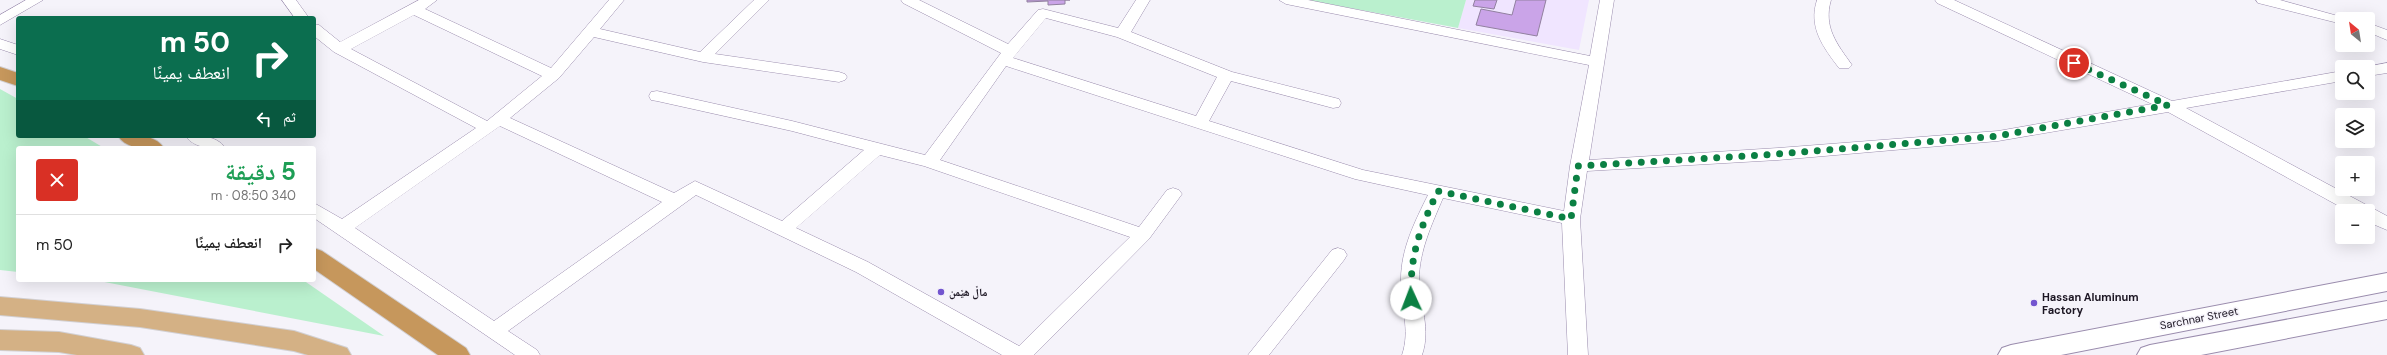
<!DOCTYPE html>
<html lang="ar">
<head>
<meta charset="utf-8">
<style>
	:root { --surface:#fff; --page:#f6f6f6; --text:#222; --muted:#767676; --line:#e0e0e0 }
	body { margin:0; font-family:"DM Sans","Noto Naskh Arabic",sans-serif; background:var(--page); color:var(--text); direction:rtl; height:100vh; display:flex; flex-direction:column; font-size:15px; white-space:nowrap }
	* { box-sizing:border-box; margin:0 }
	p { font-size:13px; color:var(--muted) }
	.icon { flex:none; width:22px; height:22px; fill:none; stroke:currentColor; stroke-width:2; stroke-linecap:round; stroke-linejoin:round }
	.map { position:relative; flex:1; overflow:hidden; direction:ltr }
	.drawer { position:absolute; left:16px; top:146px; width:300px; height:136px; display:flex; flex-direction:column; background:var(--surface); border-radius:4px; box-shadow:0 4px 16px #0002; direction:rtl }
	.drawer>* { flex:none }
	.banner { position:absolute; left:16px; top:16px; width:300px; height:122px; border-radius:4px; box-shadow:0 4px 16px #0002; direction:rtl; background:#0b6e4f; color:#fff; overflow:hidden }
	.needle { width:26px; rotate:330deg }
	.buttons { position:absolute; left:2335px; top:12px; display:grid; gap:8px }
	.buttons a { display:grid; place-items:center; width:40px; height:40px; border-radius:4px; background:var(--surface); box-shadow:0 4px 16px #0002; font-size:20px }
	.pin { position:absolute; display:grid; place-items:center; width:34px; height:34px; color:#fff; margin:-17px; border:2px solid #fff; border-radius:50%; box-shadow:0 1px 4px #0007 }
	.me { position:absolute; width:44px; margin:-22px; rotate:358deg; stroke-linejoin:round; filter:drop-shadow(0 0 3px #0008) }
	.turn { display:flex; align-items:center; gap:14px; height:84px; padding:0 20px; font-size:18px }
	.turn .icon { width:52px; height:52px; stroke-width:2.5 }
	.turn b { display:block; font-size:28px; line-height:34px }
	.then { display:flex; align-items:center; height:38px; padding:0 20px; background:#0003; gap:8px; font-size:15px }
	.round { display:grid; place-items:center; flex:none; width:42px; height:42px; border-radius:4px; background:var(--page) }
	.head { display:flex; align-items:center; justify-content:space-between; height:68px; padding:0 20px }
	h1 { font-size:24px; font-weight:700; line-height:30px; color:#1e9e55 }
	ul { padding:0; list-style:none }
	li { display:flex; align-items:center; gap:12px; height:60px; padding:0 20px; border-top:1px solid var(--line) }
	li div { flex:1 }
	li b { display:block; font-size:15px }
	li em { font-style:normal }
	.map>svg:first-child { display:block }
</style>
</head>
<body>
<div class="map">
<svg width="2387" height="355" viewBox="0 0 2387 355">
	<rect width="100%" height="100%" fill="#f5f3fa"/>
	<path fill="#f0e5ff" d="M1466 0H1589L1579 50 1458 28Z"/>
	<path fill="#baf0ce" d="M1307 0H1466L1458 28Z
		M0 89 18 99V136H84L104 148H18V272L0 270Z
		M93 280H303L384 336 94 280Z"/>
	<path fill="#caa4e8" stroke="#91809f" d="M1027 0H1070H1065V4L1048 5V1L1027 2Z
		M1475 0H1497L1494 9 1473 6Z
		M1516 0H1546L1537 36 1476 25 1481 9 1512 15Z"/>
	<g fill="none" stroke-linecap="round" stroke-linejoin="round">
		<defs>
			<path id="minor" d="M26 0H43L0 25V15Z
				M282 0H296L309 18H295Z
				M419 0H437L425 9 551 68 609 0H624L600 29 700 52 754 0H769L715 54 839 72 845 74 847 77 845 80 839 82 703 62 594 37 559 78 510 118 674 193 695 181 782 221 864 150 792 131 657 101 651 100 649 96 651 92 657 91 792 121 925 155 1001 53 903 3 901 0H919L1008 44 1038 10 1043 9 1118 28 1136 0H1150L1131 32 1232 72 1339 99 1341 103 1339 107 1333 108 1231 81 1209 121 1363 170 1564 211 1570 166 1589 65 1286 4 1279 0H1308L1590 56 1600 0H1614L1589 160 1778 148 1998 131 2152 104 1937 3 1935 0H1954L2172 101 2342 71V81L2186 108 2387 216V230L2368 222V211H2348L2168 112 1998 141 1778 160 1587 171 1580 219 1588 355H1568L1562 223 1443 198C1432 224 1419 251 1419 280 1420 306 1431 329 1422 355H1402C1411 329 1400 306 1401 279 1401 249 1415 221 1428 195L1355 179 1006 66 940 160 1139 227 1167 190 1173 188 1179 190 1182 194 1149 239 1034 355H1002L856 272 696 195 508 331 537 350 540 355H515L314 218V203L342 219 476 128 334 52 314 36V24L319 25 340 42ZM414 15 542 76 487 121 351 49ZM1046 18 1117 37 1217 77 1196 116 1013 58ZM500 126 662 202 494 321 355 228ZM880 155 924 166 1130 237 1019 346 868 262 796 228Z
				M1817 0H1831C1823 27 1837 44 1852 65L1849 68H1839C1823 47 1808 27 1817 0Z
				M2256 0H2280L2349 19H2342V24L2258 3Z
				M2368 23 2387 30V40L2368 32Z
				M0 39 18 45V55L0 49Z
				M2387 63V73L2368 76V67H2365Z
				M186 136C199 136 217 135 225 148 212 148 194 149 186 136Z
				M1338 248 1344 250 1347 255 1344 260 1269 355H1248L1332 250Z"/>
			<path id="tertiary" d="M2387 273V291L2061 355H1998L2002 348 2011 345Z
				M2387 301V319L2201 355H2137L2141 348 2150 345Z"/>
			<path id="primary" d="M0 297 140 309 294 331 347 348 351 355H308L294 351 140 327 0 315Z
				M0 330 59 332 131 345 140 348 144 355H77L59 352 0 350Z"/>
			<path id="trunk" d="M0 67 18 73V86L0 80Z
				M118 136C134 136 154 133 164 148 148 148 128 151 118 136Z
				M314 248 322 251 466 348 470 355H438L314 269Z"/>
		</defs>
		<use href="#minor" stroke="#9a8cad" stroke-width="1"/>
		<use href="#tertiary" stroke="#9a8cad" stroke-width="2"/>
		<use href="#primary" stroke="#d2d0d3" stroke-width="2"/>
		<use href="#trunk" stroke="#d2d0d3" stroke-width="2"/>
		<use href="#minor" fill="#fff" fill-rule="evenodd"/>
		<use href="#tertiary" fill="#fff" fill-rule="evenodd"/>
		<use href="#primary" fill="#d4b185" fill-rule="evenodd"/>
		<use href="#trunk" fill="#c6975c" fill-rule="evenodd"/>
	</g>
	<g fill="none" stroke-linecap="round" stroke-linejoin="round">
		<path stroke="#0b8043" stroke-width="7" stroke-dasharray="0 12.6" d="M1411 299C1410 254 1419 231 1438 191L1571 219 1578 166 1778 154 1998 136 2168 105 2074 63"/>
	</g>
	<g fill="#7355cf" stroke="#f5f3fa" stroke-width="1.5">
		<circle cx="941" cy="292" r="4"/>
		<circle cx="2034" cy="303" r="4"/>
	</g>
	<g text-anchor="middle" stroke-width="3" stroke-linejoin="round" paint-order="stroke">
		<g font-size="11" font-weight="bold" fill="#1c1623" stroke="#f5f3fa" text-anchor="start">
			<text x="949" y="296">ماڵ هێمن</text>
			<text x="2042" y="301">Hassan Aluminum<tspan x="2042" dy="13">Factory</tspan></text>
		</g>
		<g font-size="11" fill="#1c1623" stroke="#f5f3fa">
			<text transform="translate(2199 318) rotate(-11)" y="4">Sarchnar Street</text>
		</g>
	</g>
</svg>
<div class="buttons">
<a><svg class="needle" viewBox="-14 -14 28 28"><path d="M0-13l5 13h-10z" fill="#e53935"/><path d="M0 13l5-13h-10z" fill="#767676"/></svg></a>
<a><svg class="icon" aria-label="search" viewBox="0 0 24 24"><circle cx="10" cy="10" r="6"/><path d="M15 15l6 6"/></svg></a>
<a><svg class="icon" aria-label="layers" viewBox="0 0 24 24"><path d="M12 4l9 5-9 5-9-5zM3 14l9 5 9-5"/></svg></a>
<a>+</a>
<a>−</a>
</div>
<div class="pin" style="left:2074px;top:63px;background:#d93025"><svg class="icon" aria-label="arrive" viewBox="0 0 24 24"><path d="M6 21V4h12l-3 4 3 4H6"/></svg></div>
<svg class="me" style="left:1411px;top:299px" viewBox="-20 -20 40 40"><circle r="19" fill="#fff"/><path d="M0-13L10 11 0 6-10 11z" fill="#0b8043"/></svg>
<div class="banner">
<div class="turn"><svg class="icon" aria-label="right" viewBox="0 0 24 24"><path d="M7 20v-9h11M14 6l5 5-5 5"/></svg><div><b>50 m</b>انعطف يمينًا</div></div>
<div class="then">ثم<svg class="icon" aria-label="left" viewBox="0 0 24 24"><path d="M17 20v-9H6M10 6l-5 5 5 5"/></svg></div>
</div>
<section class="drawer">
<div class="head"><div><h1>5 دقيقة</h1><p>340 m · 08:50</p></div><a class="round" style="background:#d93025;color:#fff"><svg class="icon" aria-label="close" viewBox="0 0 24 24"><path d="M6 6l12 12M18 6L6 18"/></svg></a></div>
<ul>
<li><svg class="icon" aria-label="right" viewBox="0 0 24 24"><path d="M7 20v-9h11M14 6l5 5-5 5"/></svg><div><b>انعطف يمينًا</b></div><em>50 m</em></li>
</ul>
</section>
</div>
</body>
</html>
